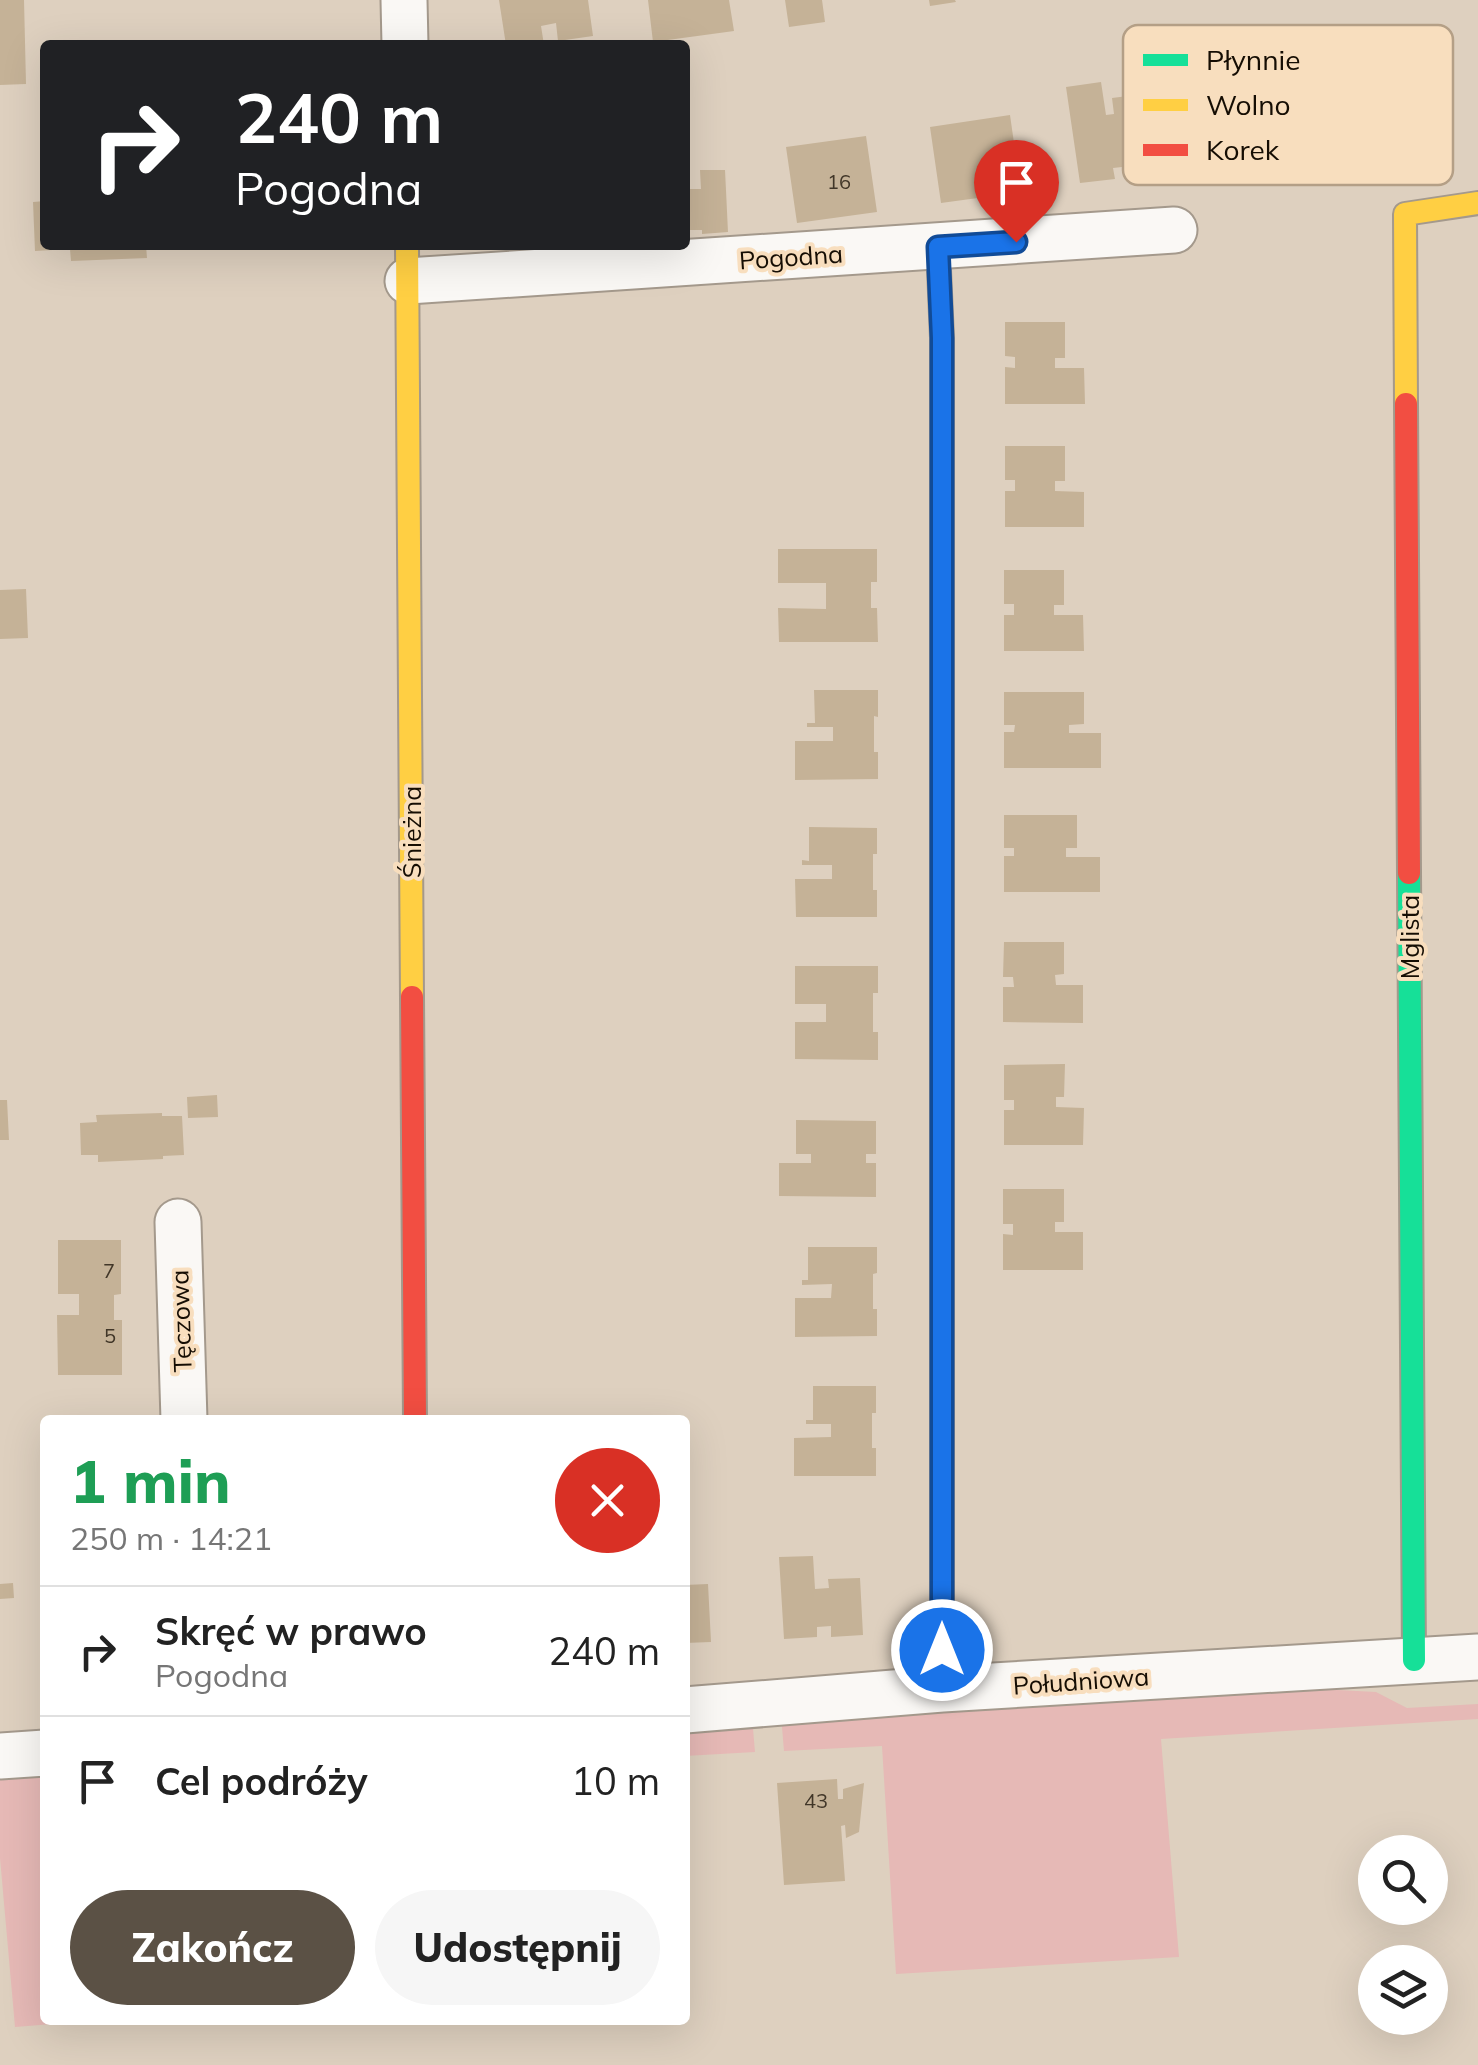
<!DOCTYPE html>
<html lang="pl">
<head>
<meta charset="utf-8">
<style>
	:root { --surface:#fff; --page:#f6f6f6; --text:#222; --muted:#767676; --line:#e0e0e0; --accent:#5b5145 }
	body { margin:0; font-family:Mulish,sans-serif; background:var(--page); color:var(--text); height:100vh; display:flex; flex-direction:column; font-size:38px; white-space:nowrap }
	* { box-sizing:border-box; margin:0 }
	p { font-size:32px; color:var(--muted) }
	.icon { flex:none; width:55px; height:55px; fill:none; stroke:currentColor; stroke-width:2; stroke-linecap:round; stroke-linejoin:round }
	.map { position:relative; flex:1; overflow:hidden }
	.panel { position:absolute; left:40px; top:1415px; width:650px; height:610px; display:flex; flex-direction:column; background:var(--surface); border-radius:10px; box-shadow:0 10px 40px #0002 }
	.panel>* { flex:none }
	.guide { position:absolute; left:40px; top:40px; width:650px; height:210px; border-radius:10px; box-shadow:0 10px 40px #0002; background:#202124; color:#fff; overflow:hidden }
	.tools { position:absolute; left:1358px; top:1835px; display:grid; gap:20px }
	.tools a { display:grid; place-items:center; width:90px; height:90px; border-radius:50%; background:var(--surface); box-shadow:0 10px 40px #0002; font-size:50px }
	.pin { position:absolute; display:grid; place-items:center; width:85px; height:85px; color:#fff; margin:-102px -42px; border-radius:50% 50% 50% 0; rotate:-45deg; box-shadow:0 0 10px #0007 }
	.pin .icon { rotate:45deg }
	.me { position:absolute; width:110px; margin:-55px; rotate:0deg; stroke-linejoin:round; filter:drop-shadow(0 0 8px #0008) }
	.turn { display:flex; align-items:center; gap:35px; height:210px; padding:0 30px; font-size:45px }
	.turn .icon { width:130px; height:130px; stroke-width:2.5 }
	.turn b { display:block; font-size:70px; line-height:85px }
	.round { display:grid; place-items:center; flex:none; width:105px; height:105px; border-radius:52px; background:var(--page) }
	.head { display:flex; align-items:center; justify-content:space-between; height:170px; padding:0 30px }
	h1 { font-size:60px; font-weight:800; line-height:75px; color:#1e9e55 }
	.action { display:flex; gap:20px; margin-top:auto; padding:20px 30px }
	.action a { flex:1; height:115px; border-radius:60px; background:var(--accent); color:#fff; font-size:40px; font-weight:800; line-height:115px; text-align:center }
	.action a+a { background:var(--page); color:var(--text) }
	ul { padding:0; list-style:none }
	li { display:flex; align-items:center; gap:30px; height:130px; padding:0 30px; border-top:2px solid var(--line) }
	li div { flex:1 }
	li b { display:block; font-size:38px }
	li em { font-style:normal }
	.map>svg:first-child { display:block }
</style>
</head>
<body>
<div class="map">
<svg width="1478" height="2065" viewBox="0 0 1478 2065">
	<rect width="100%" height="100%" fill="#ded0bf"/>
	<path fill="#e6b9b6" d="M1225 1684 1376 1692 1407 1708 1478 1704V1719L1161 1739 1179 1957 896 1974 882 1746 784 1751 781 1715Z
		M752 1717 755 1752 685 1756V1722Z
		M45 1764V2020H103L15 2027 0 1858V1766Z"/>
	<path fill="#c5b297" d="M0 0H24L26 84 0 85Z
		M499 0H588L593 36 558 41 556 23 541 26 544 45H506Z
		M648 0H729L734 31 653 42Z
		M785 0H822L825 22 789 27Z
		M929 0H955L956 2 930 6Z
		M1101 82 1106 115 1114 114 1112 98 1144 94 1156 173 1124 178 1122 167 1113 168 1115 179 1080 183 1066 87Z
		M1010 115 1021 192 941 203 930 127Z
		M866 136 877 212 797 223 786 147Z
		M700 170H725L728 232 702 234V230H685V189H701Z
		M45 201V245H146L147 258 71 261 70 249 35 251 33 202Z
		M1005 322H1065V358H1055V368H1084L1085 404H1005V367L1015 368V357L1005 356Z
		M1005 446H1065V481H1055V491L1084 492V527H1005V491H1015V480H1005Z
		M778 549H877V582H871V608H877L878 642H779L778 608 826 609V583H778Z
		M1004 570H1064V605H1054V615H1083L1084 651H1004V615H1014V604H1004Z
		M26 589 28 638 0 639V590Z
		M814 690H878V717L874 716V752H878V779L795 780V741H833V727H807V723H815Z
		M1004 692H1084V724L1069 725V733H1101V768H1004V732H1014L1015 725H1004Z
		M1004 815H1077V848H1066V857H1100V892H1004V856H1014V848H1004Z
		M809 827 877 828V854H873V890H877V917H796L795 879H832V865H802V860L809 861Z
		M1004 942H1064V974L1055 975 1056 985H1083V1023L1003 1022V987H1014L1013 977H1003Z
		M795 966H878V993H873V1032H878V1060L795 1059V1022H826V1004H795Z
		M1065 1064 1064 1097H1056V1107L1084 1108 1083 1145H1004V1110H1014V1100H1004V1065Z
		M217 1095 218 1117 188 1118 187 1097Z
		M0 1100H7L9 1140H0Z
		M162 1113V1116H182L184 1155 163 1156V1159L98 1162V1155H81L80 1123 97 1122 96 1115Z
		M796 1120 876 1121V1154H866V1163H876V1197L779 1196V1163H811V1154H796Z
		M1003 1189H1064V1222H1055V1232H1083V1270H1003V1234L1013 1235V1224H1003Z
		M58 1240H121V1294L114 1295V1320H122V1375H58L57 1315H79V1294H58Z
		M808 1247H877V1273L873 1274V1309H877V1336L795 1337V1298H831L832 1284 802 1285V1280H808Z
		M813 1386H876V1413H872V1448H876V1476H794V1438L831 1437V1424H806V1420H813Z
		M813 1556 815 1589 829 1588 828 1579 860 1578 863 1635 831 1637V1626L817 1627V1637L784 1639 779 1557Z
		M13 1583 14 1598 0 1599V1584Z
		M708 1584 711 1642 685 1643V1585Z
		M837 1779 838 1799H843V1789L864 1783 859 1832 846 1838 845 1825 841 1826 845 1881 784 1885 777 1783Z"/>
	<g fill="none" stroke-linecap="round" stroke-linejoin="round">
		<defs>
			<path id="street" d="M404 0 405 45
				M408 281 1174 230
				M178 1222 184 1420
				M685 1710 942 1689 1478 1657
				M0 1756 45 1753"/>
			<path id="fast" d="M938 247 942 338V1042
				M1409 873 1414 1660"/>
			<path id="slow" d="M407 245 412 997
				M1406 404 1405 214 1478 203
				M942 1543V1689"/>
			<path id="jam" d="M1406 404 1409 873
				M412 997 415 1420
				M942 1042V1543"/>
		</defs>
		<use href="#street" stroke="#a4998c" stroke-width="49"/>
		<use href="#fast" stroke="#a4998c" stroke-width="26"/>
		<use href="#slow" stroke="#a4998c" stroke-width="26"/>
		<use href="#jam" stroke="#a4998c" stroke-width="26"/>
		<use href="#street" stroke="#faf8f5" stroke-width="45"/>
		<use href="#fast" stroke="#16e098" stroke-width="22"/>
		<use href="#slow" stroke="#ffcf43" stroke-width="22"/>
		<use href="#jam" stroke="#f24e42" stroke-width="22"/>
	</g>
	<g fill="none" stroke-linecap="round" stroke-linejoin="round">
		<defs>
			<path id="route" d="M942 1650V338L938 247 1016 242"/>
		</defs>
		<use href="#route" stroke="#114b97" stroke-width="25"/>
		<use href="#route" stroke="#1a73e8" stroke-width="18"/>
	</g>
	<g text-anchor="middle" stroke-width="8" stroke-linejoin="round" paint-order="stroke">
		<g font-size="20" fill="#413628">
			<text x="839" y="189">16</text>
			<text x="109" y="1278">7</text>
			<text x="110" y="1343">5</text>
			<text x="816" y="1808">43</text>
		</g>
		<g font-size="25" fill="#150d03" stroke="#f8debe">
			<text transform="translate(791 257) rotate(-4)" y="9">Pogodna</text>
			<text transform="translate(412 832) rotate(-90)" y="9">Śnieżna</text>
			<text transform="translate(1410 937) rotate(-90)" y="9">Mglista</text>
			<text transform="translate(181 1321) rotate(-92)" y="9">Tęczowa</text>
			<text transform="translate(1081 1681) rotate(-4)" y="9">Południowa</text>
		</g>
	</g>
	<rect x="1123" y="25" width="330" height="160" rx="15" fill="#f8debe" stroke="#b49f86" stroke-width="2.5"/>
	<rect x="1143" y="54" width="45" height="12" fill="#16e098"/>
	<rect x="1143" y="99" width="45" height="12" fill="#ffcf43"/>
	<rect x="1143" y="144" width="45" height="12" fill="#f24e42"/>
	<g font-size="28" fill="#150d03">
		<text x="1206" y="70">Płynnie</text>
		<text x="1206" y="115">Wolno</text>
		<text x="1206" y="160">Korek</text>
	</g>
</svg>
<div class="tools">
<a><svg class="icon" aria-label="search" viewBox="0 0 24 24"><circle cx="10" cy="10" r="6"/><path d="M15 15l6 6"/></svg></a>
<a><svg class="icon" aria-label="layers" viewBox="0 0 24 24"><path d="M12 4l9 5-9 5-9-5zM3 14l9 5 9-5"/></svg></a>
</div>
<div class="pin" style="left:1016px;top:242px;background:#d93025"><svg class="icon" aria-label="arrive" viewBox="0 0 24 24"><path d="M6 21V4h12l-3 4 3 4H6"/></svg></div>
<svg class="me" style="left:942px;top:1650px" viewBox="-20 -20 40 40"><circle r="17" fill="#1a73e8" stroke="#fff" stroke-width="3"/><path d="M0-11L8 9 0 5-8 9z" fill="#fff"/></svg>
<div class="guide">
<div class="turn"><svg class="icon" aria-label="right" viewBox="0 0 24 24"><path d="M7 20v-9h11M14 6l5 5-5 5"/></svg><div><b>240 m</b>Pogodna</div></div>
</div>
<section class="panel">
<div class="head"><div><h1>1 min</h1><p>250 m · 14:21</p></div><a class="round" style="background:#d93025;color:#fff"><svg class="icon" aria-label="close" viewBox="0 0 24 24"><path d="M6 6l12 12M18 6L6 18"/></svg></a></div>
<ul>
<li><svg class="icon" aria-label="right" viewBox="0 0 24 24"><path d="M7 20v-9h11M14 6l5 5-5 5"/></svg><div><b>Skręć w prawo</b><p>Pogodna</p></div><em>240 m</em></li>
<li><svg class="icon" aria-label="arrive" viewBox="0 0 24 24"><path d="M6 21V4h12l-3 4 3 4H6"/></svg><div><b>Cel podróży</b></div><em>10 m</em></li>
</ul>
<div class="action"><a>Zakończ</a><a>Udostępnij</a></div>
</section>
</div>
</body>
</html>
